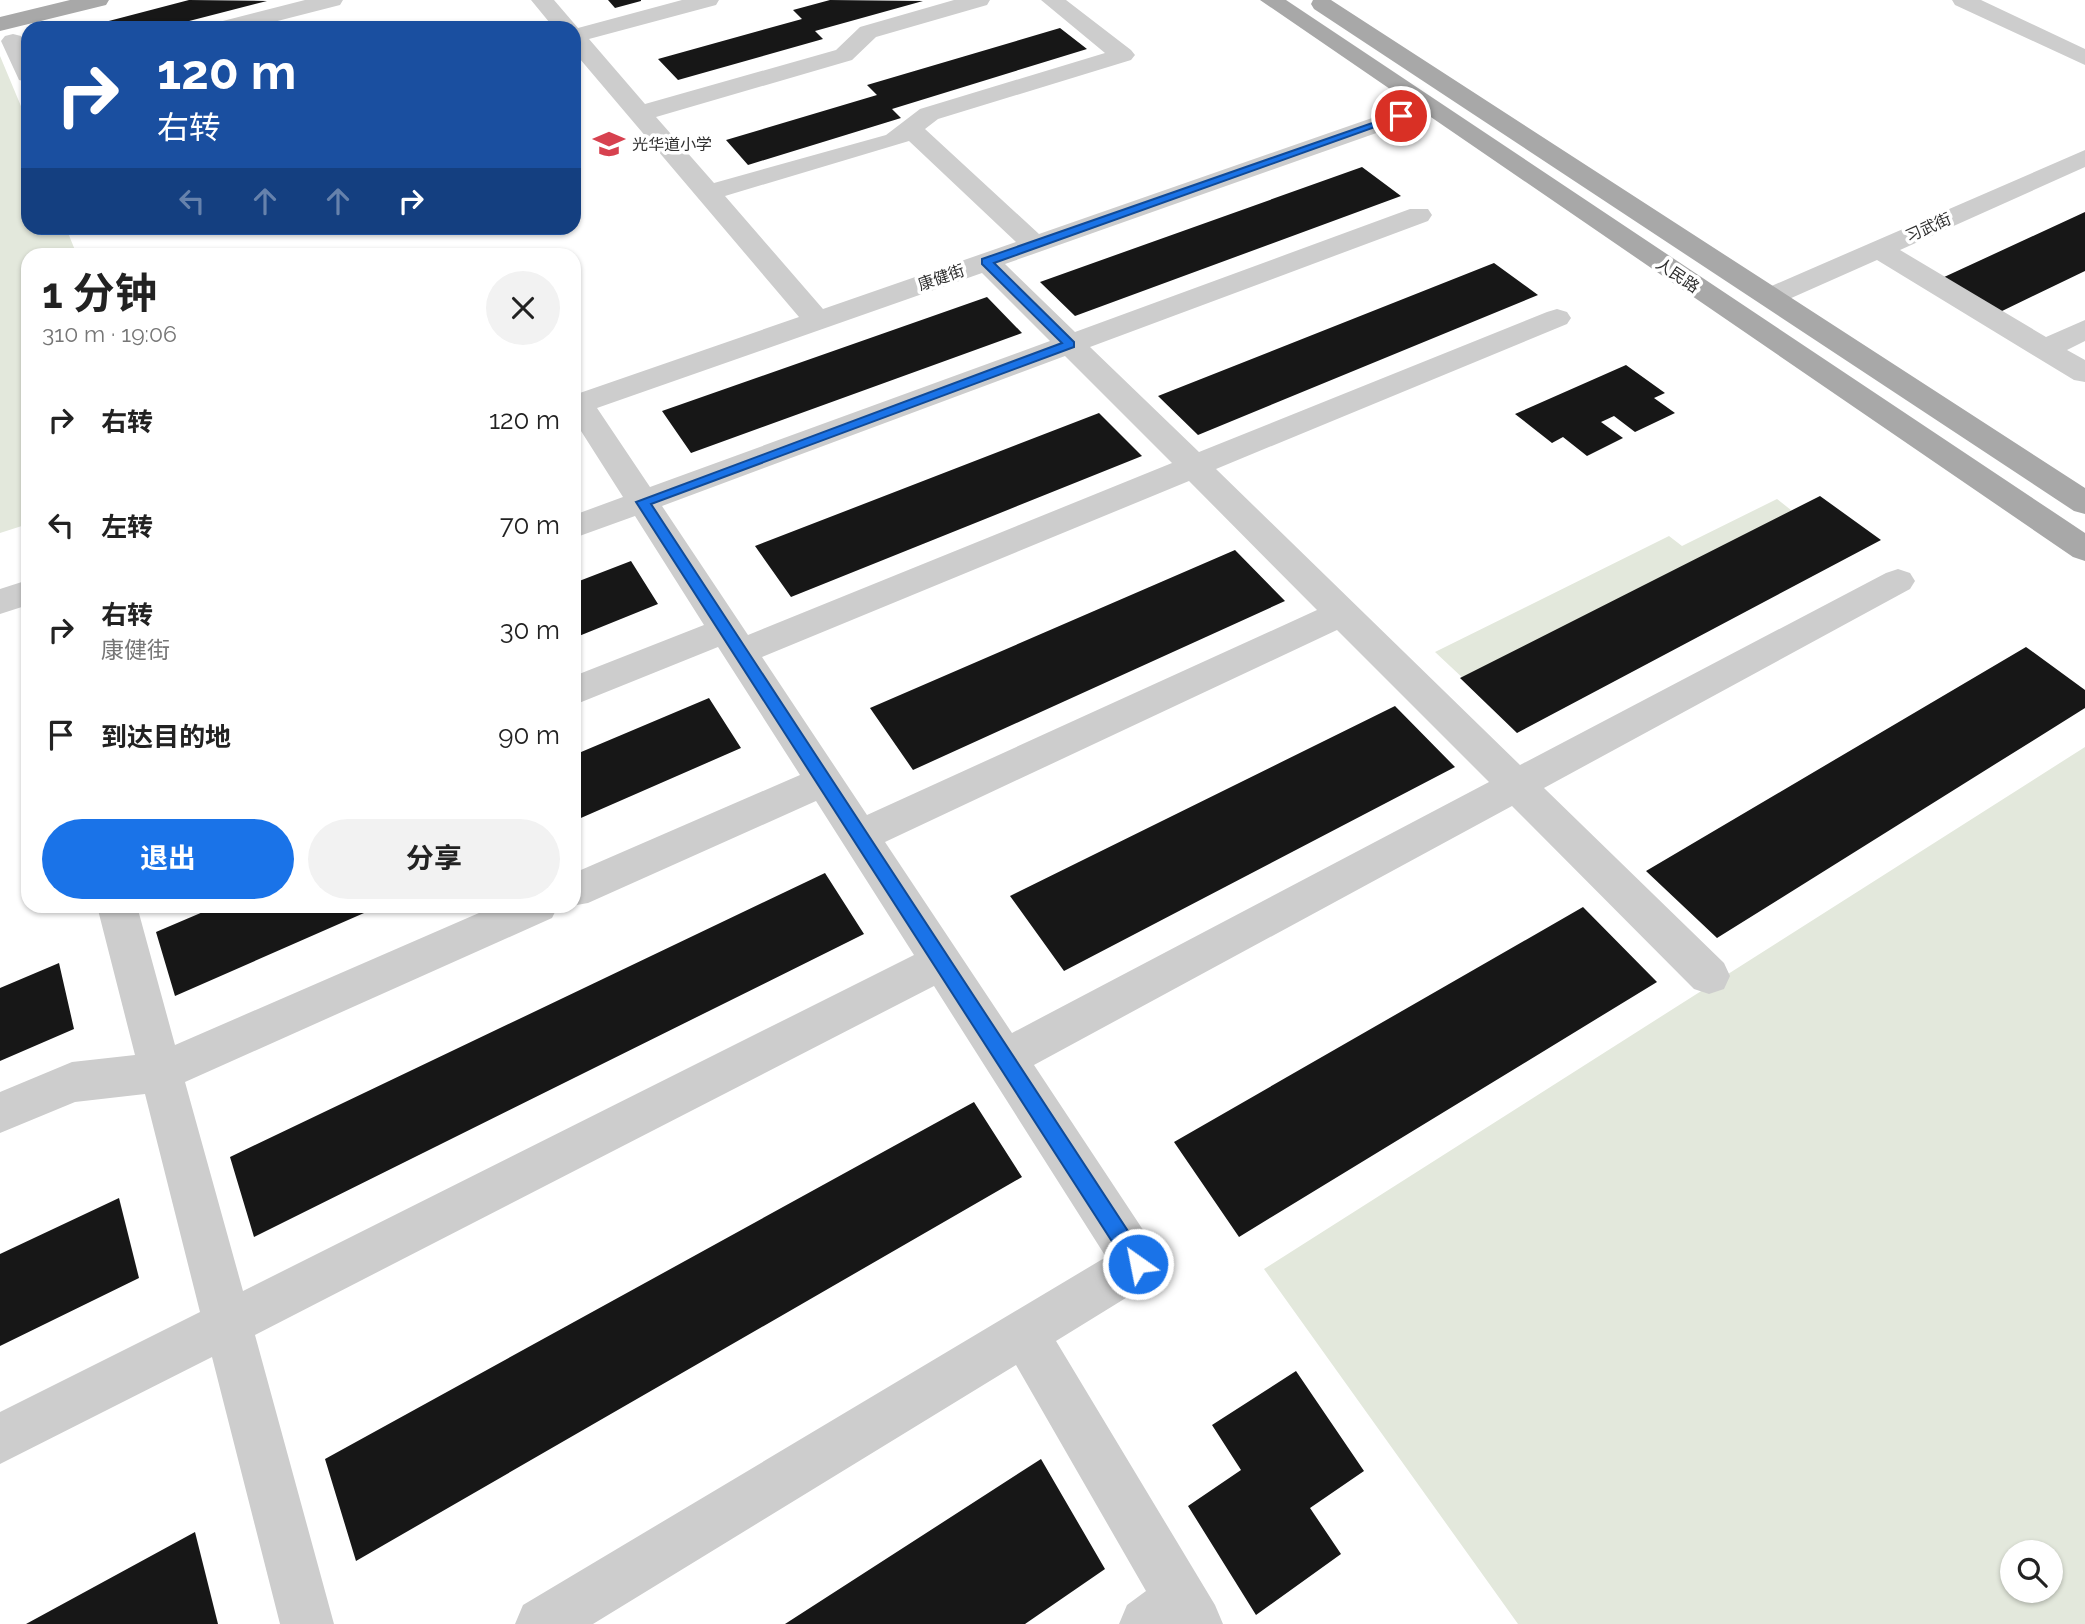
<!DOCTYPE html>
<html lang="zh">
<head>
<meta charset="utf-8">
<style>
	:root { --surface:#fff; --page:#f2f2f2; --text:#222; --muted:#767676; --accent:#1a73e8 }
	body { margin:0; font-family:Raleway,"Noto Sans SC",sans-serif; background:var(--page); color:var(--text); height:100vh; display:flex; flex-direction:column; font-size:26px; white-space:nowrap }
	* { box-sizing:border-box; margin:0 }
	p { font-size:23px; color:var(--muted) }
	.icon { flex:none; width:38px; height:38px; fill:none; stroke:currentColor; stroke-width:2; stroke-linecap:round; stroke-linejoin:round }
	.map { position:relative; flex:1; overflow:hidden }
	.sheet { position:absolute; left:21px; top:248px; width:560px; height:665px; display:flex; flex-direction:column; background:var(--surface); border-radius:21px; box-shadow:0 2px 5px #0004 }
	.sheet>* { flex:none }
	.guide { position:absolute; left:21px; top:21px; width:560px; height:214px; border-radius:21px; box-shadow:0 2px 5px #0004; background:#1a4fa0; color:#fff; overflow:hidden }
	.buttons { position:absolute; left:2000px; top:1540px; display:grid; gap:14px }
	.buttons a { display:grid; place-items:center; width:63px; height:63px; border-radius:50%; background:var(--surface); box-shadow:0 2px 5px #0004; font-size:35px }
	.pin { position:absolute; display:grid; place-items:center; width:60px; height:60px; color:#fff; margin:-30px; border:4px solid #fff; border-radius:50%; box-shadow:0 2px 7px #0007 }
	.me { position:absolute; width:77px; margin:-38px; rotate:327deg; stroke-linejoin:round; filter:drop-shadow(0 0 5px #0008) }
	.turn { display:flex; align-items:center; gap:24px; height:147px; padding:0 21px; font-size:32px }
	.turn .icon { width:91px; height:91px; stroke-width:2.5 }
	.turn b { display:block; font-size:49px; line-height:60px }
	.lanes { display:flex; align-items:center; height:66px; padding:0 21px; background:#0003; justify-content:center; gap:35px; direction:ltr }
	.lanes .off { opacity:.35 }
	.round { display:grid; place-items:center; flex:none; width:74px; height:74px; border-radius:37px; background:var(--page) }
	.headline { display:flex; align-items:center; justify-content:space-between; height:119px; padding:0 21px }
	h1 { font-size:42px; font-weight:700; line-height:52px }
	.action { display:flex; gap:14px; margin-top:auto; padding:14px 21px }
	.action a { flex:1; height:80px; border-radius:42px; background:var(--accent); color:#fff; font-size:28px; font-weight:700; line-height:80px; text-align:center }
	.action a+a { background:var(--page); color:var(--text) }
	ul { padding:0; list-style:none }
	li { display:flex; align-items:center; gap:21px; height:105px; padding:0 21px }
	li div { flex:1 }
	li b { display:block; font-size:26px }
	li em { font-style:normal }
	.map>svg:first-child { display:block }
</style>
</head>
<body>
<div class="map">
<svg width="2085" height="1624" viewBox="0 0 2085 1624">
	<rect width="100%" height="100%" fill="#fff"/>
	<path fill="#e3e8dc" fill-rule="evenodd" d="M0 56 28 123V228H66L77 255 28 256V524L0 533Z
		M1777 499 1796 514 1466 681 1435 652 1669 536 1682 546Z
		M2085 747V1624H1518L1264 1269ZM2012 1552H2051V1591H2012Z"/>
	<path fill="#171717" d="M189 0 267 1 162 28H82Z
		M608 0H641V1L615 8Z
		M830 0 923 1 815 31 823 39 678 80 658 59 802 19 793 10Z
		M1060 28 1087 49 892 109 901 118 748 165 726 140 877 95 867 85Z
		M1362 167 1401 196 1075 316 1040 282Z
		M2085 212V271L2000 312 1942 278Z
		M1494 263 1538 295 1198 435 1158 396Z
		M987 297 1022 333 691 453 662 411Z
		M1626 365 1665 393 1654 398 1675 413 1635 432 1614 416 1601 422 1623 438 1587 456 1563 437 1552 443 1515 414Z
		M1099 413 1142 456 791 597 755 546Z
		M1820 496 1881 540 1517 733 1460 678Z
		M1235 550 1285 601 913 770 870 708Z
		M631 561 658 604 574 638V583Z
		M2026 647 2085 690V708L1717 938 1646 871Z
		M709 698 741 748 574 821V755Z
		M1395 706 1455 767 1064 971 1010 896Z
		M825 873 864 934 254 1237 230 1157Z
		M217 906H380L175 996 156 932Z
		M1583 907 1657 982 1239 1237 1174 1142Z
		M59 963 74 1029 0 1061V988Z
		M974 1102 1022 1177 356 1561 325 1459Z
		M119 1198 139 1278 0 1346V1254Z
		M1296 1371 1364 1471 1310 1508 1341 1554 1256 1615 1188 1506 1241 1470 1212 1425Z
		M1041 1459 1105 1569 1025 1624H785Z
		M195 1532 218 1624H26Z"/>
	<g fill="none" stroke-linecap="round" stroke-linejoin="round">
		<path fill="#cdcdcd" fill-rule="evenodd" d="M305 0H343L340 5 250 28H211L215 23Z
			M531 0H554L578 28 682 0H719L716 5 589 39 645 104 836 50 860 27 954 0H990L987 5 876 37 852 60 656 117 714 183 886 135 920 109 1105 53 1041 0H1066L1131 50 1135 55 1131 60 938 119 925 129 1039 234 1418 102H1436L1439 107 1436 112 1005 264 1075 332 1410 209H1428L1432 215 1428 221 1090 347 1199 452 1547 312 1557 309 1567 312 1571 318 1567 324 1216 469 1520 765 1886 573 1898 569 1910 573 1915 581 1910 589 1544 788 1724 963 1730 976 1724 989 1709 994 1694 989 1512 806 1034 1065 1155 1248 1162 1264 1155 1280 1056 1341 1215 1605 1223 1624H1119L1127 1605 1146 1591 1016 1365 593 1624H515L523 1605 1106 1257 934 986 255 1335 334 1624H280L212 1357 0 1464V1412L200 1312 145 1094 75 1102 0 1133V1092L72 1062 135 1055 97 906H137L175 1045 495 906H558L552 918 185 1082 243 1291 914 955 816 801 588 903 571 906H574V873L800 775 718 647 574 705V676L704 625 635 516 574 538V515L623 497 574 420V395L799 317 574 52V28H554ZM909 141 1016 242 823 309 725 196ZM982 273 1050 341 650 487 597 408ZM1065 356 1172 463 748 635 662 506ZM1189 481 1317 610 867 815 762 657ZM1337 630 1489 782 1012 1033 885 842Z
			M1952 0H1981L2085 49V65L1955 5Z
			M13 34 21 36 28 48V82L19 80 1 41 5 36Z
			M2085 150V167L1900 250 2046 337 2085 320V341L2067 350 2085 360V382L2074 380 1877 260 1780 303 1770 306 1760 303 1756 297 1760 291Z
			M28 580V605L0 614V589Z"/>
		<path fill="#a8a8a8" fill-rule="evenodd" d="M70 0H109L106 5 0 31V17Z
			M1260 0H1286L2085 533V561L2073 557Z
			M1313 0H1331L2085 488V514L2074 511 1314 9 1311 4Z"/>
	</g>
	<path fill="#1a73e8" stroke="#114b97" stroke-width="2" d="M1398 114 1406 116 994 263 1074 342V347L651 504 1145 1257 1148 1264 1145 1271 1138 1274 1131 1271 636 502 1062 343 982 264V259Z"/>
	<defs>
		<symbol id="school-bare" viewBox="-9 -9 18 18"><path d="M0-5L7-2L0 1L-7-2ZM-4 1L0 2.5L4 1V4Q0 6-4 4Z" fill="#d7414f" stroke="#fff" stroke-width="2.5" paint-order="stroke"/></symbol>
	</defs>
	<g fill-rule="evenodd">
		<use href="#school-bare" x="587" y="122" width="44" height="44"/>
	</g>
	<g text-anchor="middle" stroke-width="7" stroke-linejoin="round" paint-order="stroke">
		<g font-size="16" fill="#303030" stroke="#fff" text-anchor="start">
			<text x="632" y="150">光华道小学</text>
		</g>
		<g font-size="16" fill="#303030" stroke="#fff">
			<text transform="translate(1928 227) rotate(-24)" y="6">习武街</text>
			<text transform="translate(1678 275) rotate(34)" y="6">人民路</text>
			<text transform="translate(941 277) rotate(-19)" y="6">康健街</text>
		</g>
	</g>
</svg>
<div class="buttons">
<a><svg class="icon" aria-label="search" viewBox="0 0 24 24"><circle cx="10" cy="10" r="6"/><path d="M15 15l6 6"/></svg></a>
</div>
<div class="pin" style="left:1401px;top:116px;background:#d93025"><svg class="icon" aria-label="arrive" viewBox="0 0 24 24"><path d="M6 21V4h12l-3 4 3 4H6"/></svg></div>
<svg class="me" style="left:1138px;top:1264px" viewBox="-20 -20 40 40"><circle r="17" fill="#1a73e8" stroke="#fff" stroke-width="3"/><path d="M0-11L8 9 0 5-8 9z" fill="#fff"/></svg>
<div class="guide">
<div class="turn"><svg class="icon" aria-label="right" viewBox="0 0 24 24"><path d="M7 20v-9h11M14 6l5 5-5 5"/></svg><div><b>120 m</b>右转</div></div>
<div class="lanes"><svg class="icon off" aria-label="left" viewBox="0 0 24 24"><path d="M17 20v-9H6M10 6l-5 5 5 5"/></svg><svg class="icon off" aria-label="ahead" viewBox="0 0 24 24"><path d="M12 20V5M6 11l6-6 6 6"/></svg><svg class="icon off" aria-label="ahead" viewBox="0 0 24 24"><path d="M12 20V5M6 11l6-6 6 6"/></svg><svg class="icon" aria-label="right" viewBox="0 0 24 24"><path d="M7 20v-9h11M14 6l5 5-5 5"/></svg></div>
</div>
<section class="sheet">
<div class="headline"><div><h1>1 分钟</h1><p>310 m · 19:06</p></div><a class="round"><svg class="icon" aria-label="close" viewBox="0 0 24 24"><path d="M6 6l12 12M18 6L6 18"/></svg></a></div>
<ul>
<li><svg class="icon" aria-label="right" viewBox="0 0 24 24"><path d="M7 20v-9h11M14 6l5 5-5 5"/></svg><div><b>右转</b></div><em>120 m</em></li>
<li><svg class="icon" aria-label="left" viewBox="0 0 24 24"><path d="M17 20v-9H6M10 6l-5 5 5 5"/></svg><div><b>左转</b></div><em>70 m</em></li>
<li><svg class="icon" aria-label="right" viewBox="0 0 24 24"><path d="M7 20v-9h11M14 6l5 5-5 5"/></svg><div><b>右转</b><p>康健街</p></div><em>30 m</em></li>
<li><svg class="icon" aria-label="arrive" viewBox="0 0 24 24"><path d="M6 21V4h12l-3 4 3 4H6"/></svg><div><b>到达目的地</b></div><em>90 m</em></li>
</ul>
<div class="action"><a>退出</a><a>分享</a></div>
</section>
</div>
</body>
</html>
